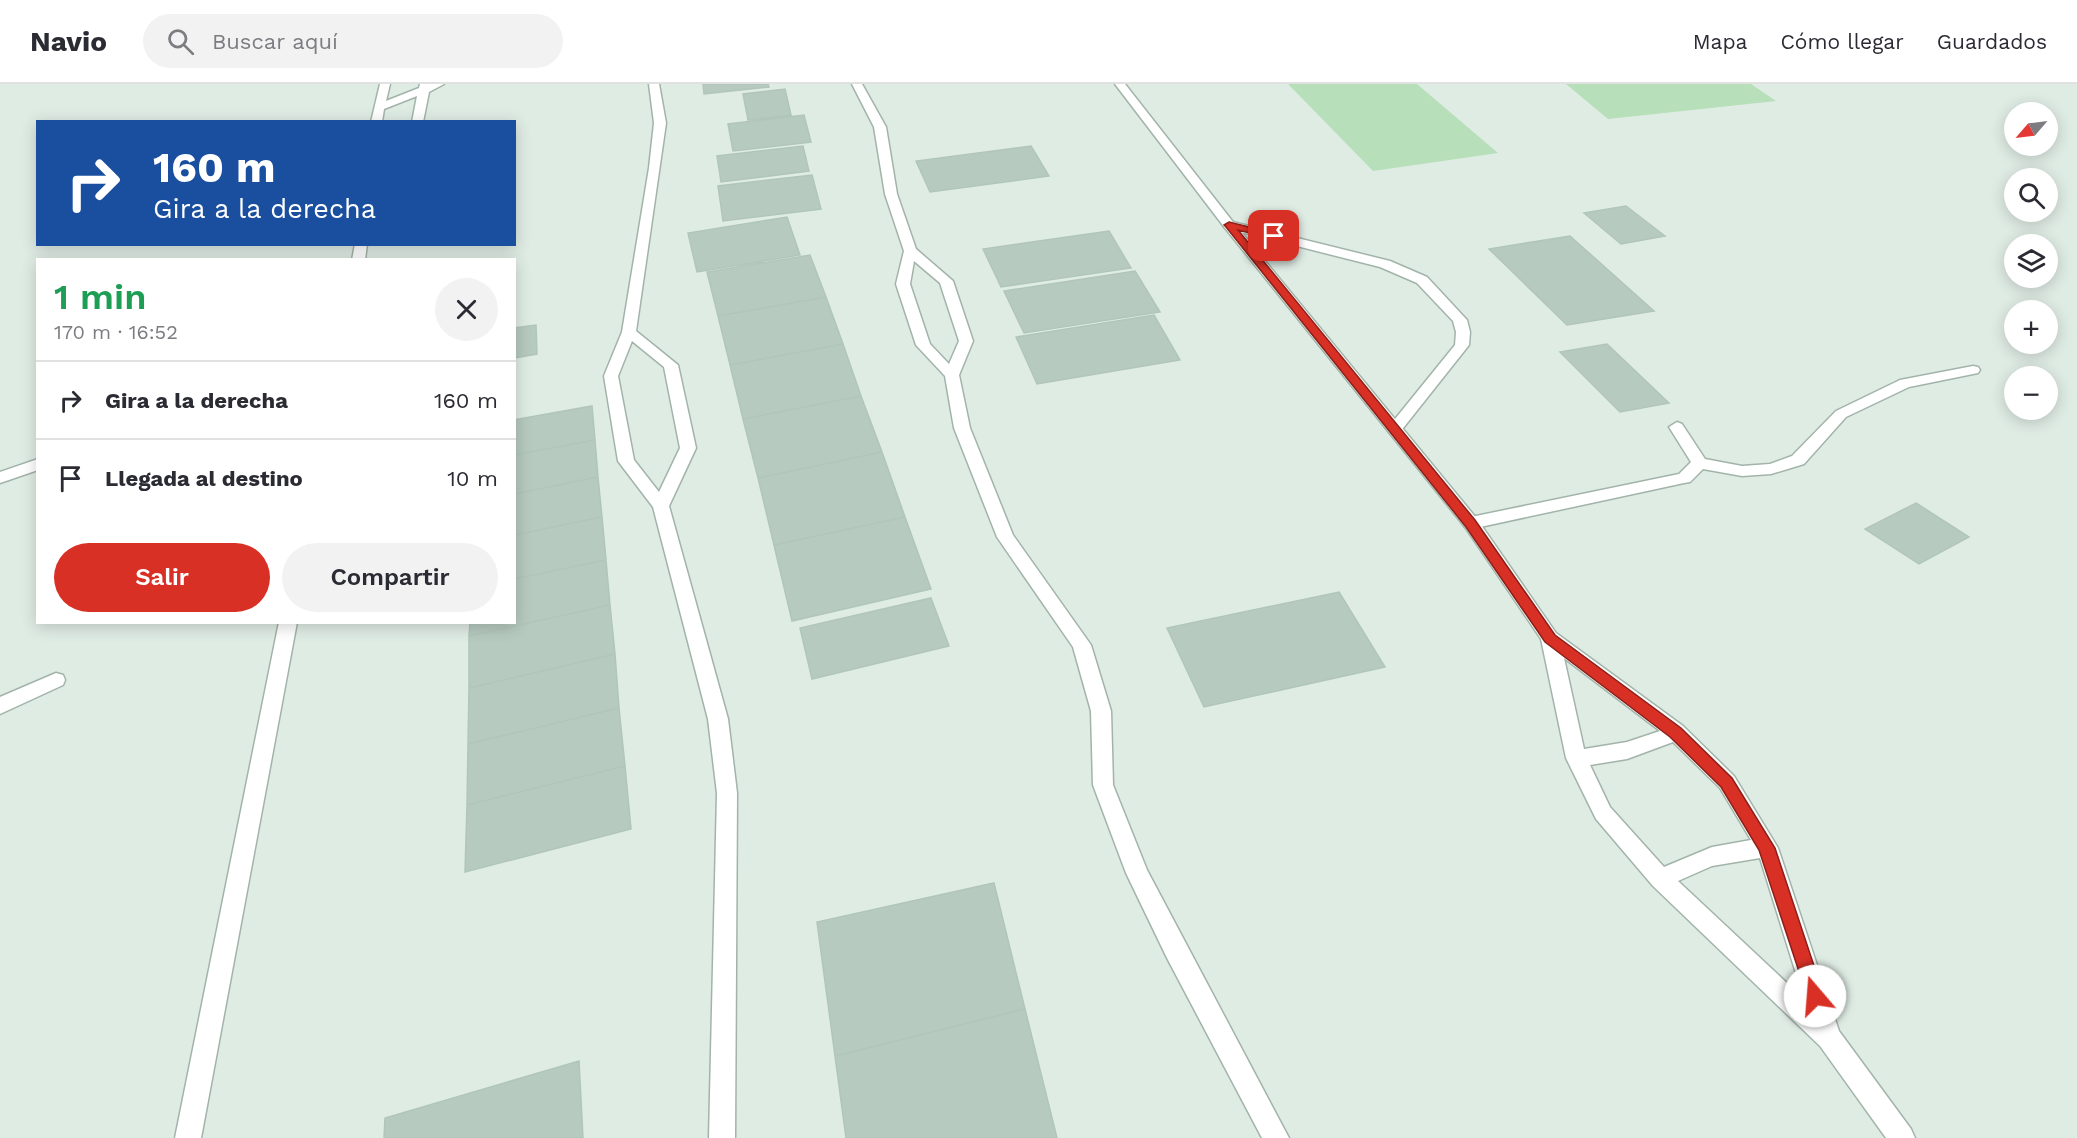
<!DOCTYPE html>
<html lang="es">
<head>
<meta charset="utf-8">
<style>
	:root { --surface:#fff; --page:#f2f2f3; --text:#2b2b33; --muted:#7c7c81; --line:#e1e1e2; --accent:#d93025 }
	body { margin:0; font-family:"Work Sans",sans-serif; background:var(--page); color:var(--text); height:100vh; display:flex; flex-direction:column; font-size:22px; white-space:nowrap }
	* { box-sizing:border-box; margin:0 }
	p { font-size:20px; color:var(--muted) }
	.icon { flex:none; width:33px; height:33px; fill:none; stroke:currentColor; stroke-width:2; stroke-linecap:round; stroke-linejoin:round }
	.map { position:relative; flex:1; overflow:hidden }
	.drawer { position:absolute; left:36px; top:174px; width:480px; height:366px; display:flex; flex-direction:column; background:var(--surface); border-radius:0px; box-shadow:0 3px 15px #0003 }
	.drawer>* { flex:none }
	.hud { position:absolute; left:36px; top:36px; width:480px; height:126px; border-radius:0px; box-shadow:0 3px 15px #0003; background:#1a4fa0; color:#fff; overflow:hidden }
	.needle { width:39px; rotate:242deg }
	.fabs { position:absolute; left:2004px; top:18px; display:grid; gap:12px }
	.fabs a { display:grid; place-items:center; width:54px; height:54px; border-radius:50%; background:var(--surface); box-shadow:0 3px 15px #0003; font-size:30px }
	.pin { position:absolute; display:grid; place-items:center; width:51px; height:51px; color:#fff; margin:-26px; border-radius:12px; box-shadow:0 3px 9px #0006 }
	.me { position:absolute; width:66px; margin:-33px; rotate:342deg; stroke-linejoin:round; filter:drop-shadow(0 0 4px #0008) }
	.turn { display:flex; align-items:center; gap:21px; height:126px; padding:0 18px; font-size:27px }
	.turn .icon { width:78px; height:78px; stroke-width:2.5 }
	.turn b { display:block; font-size:42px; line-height:51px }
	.round { display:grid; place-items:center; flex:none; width:63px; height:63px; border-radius:32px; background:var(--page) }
	.head { display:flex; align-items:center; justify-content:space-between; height:102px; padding:0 18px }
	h1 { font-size:36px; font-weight:600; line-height:45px; color:#1e9e55 }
	.action { display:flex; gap:12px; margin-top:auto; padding:12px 18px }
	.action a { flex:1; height:69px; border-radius:36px; background:var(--accent); color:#fff; font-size:24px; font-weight:600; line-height:69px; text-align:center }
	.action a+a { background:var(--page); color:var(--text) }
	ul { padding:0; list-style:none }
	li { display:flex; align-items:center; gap:18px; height:78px; padding:0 18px; border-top:2px solid var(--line) }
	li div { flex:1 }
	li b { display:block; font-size:22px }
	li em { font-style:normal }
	header { display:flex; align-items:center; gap:36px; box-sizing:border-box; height:84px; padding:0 30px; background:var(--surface); border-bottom:2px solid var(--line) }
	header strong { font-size:28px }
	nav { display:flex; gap:33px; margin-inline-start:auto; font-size:21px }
	.search { width:420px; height:54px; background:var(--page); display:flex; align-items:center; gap:15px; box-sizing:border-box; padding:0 21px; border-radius:33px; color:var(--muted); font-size:22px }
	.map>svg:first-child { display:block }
</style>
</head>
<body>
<header>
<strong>Navio</strong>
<div class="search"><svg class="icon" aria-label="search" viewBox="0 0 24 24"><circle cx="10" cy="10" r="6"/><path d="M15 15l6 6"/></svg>Buscar aquí</div>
<nav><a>Mapa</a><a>Cómo llegar</a><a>Guardados</a></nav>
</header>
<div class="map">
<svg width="2077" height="1054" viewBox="0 0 2077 1054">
	<rect width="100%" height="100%" fill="#dfece4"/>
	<path fill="#b6dfba" d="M1288 0H1417L1498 69 1373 87Z
		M1566 0H1751L1776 17 1608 35Z"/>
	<path fill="#b7cabf" stroke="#b1c6ba" stroke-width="1.5" d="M703 0H768L769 3 704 10Z
		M785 5 791 31 748 36 743 10Z
		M804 31 811 58 733 67 728 40Z
		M803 62 809 87 721 98 717 72Z
		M1031 62 1049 92 930 108 916 77Z
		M812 91 821 125 723 137 718 102Z
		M1626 122 1665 152 1621 160 1584 129Z
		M787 133 800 171 697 188 688 149Z
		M1109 147 1131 184 1001 203 983 165Z
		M1570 152 1654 227 1567 241 1489 165Z
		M810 171 826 213 718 232 707 188Z
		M1135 187 1160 228 1024 249 1004 207Z
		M826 213 843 260 730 281 718 232Z
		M1154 231 1180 276 1037 300 1016 253Z
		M536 241 537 270 514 274V244Z
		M843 260 861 312 743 335 730 281Z
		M1607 260 1669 319 1620 328 1560 268Z
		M861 312 882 368 758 394 743 335Z
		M592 322 595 356 514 371V336Z
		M595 356 598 393 514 410V371Z
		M882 368 905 433 774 461 758 394Z
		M598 393 602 433 514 451V410Z
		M1916 419 1969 453 1919 480 1865 445Z
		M602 433 606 476 514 495V451Z
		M905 433 931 505 792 537 774 461Z
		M606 476 610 521 469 552 470 538H514V495Z
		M1339 508 1385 583 1204 623 1167 544Z
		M931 514 949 562 812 595 800 544Z
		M610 521 615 570 469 604V552Z
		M615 570 619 624 468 660 469 604Z
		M619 624 625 682 467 721 468 660Z
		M625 682 631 745 465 788 467 721Z
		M994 799 1025 925 835 972 817 838Z
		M1025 925 1057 1054H846L835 972Z
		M579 977 583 1054H384L385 1034Z"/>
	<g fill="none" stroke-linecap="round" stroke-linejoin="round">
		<defs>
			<path id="lane" d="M1229 137 1390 177 1427 193 1467 236 1470 248 1469 261 1400 348H1390L1387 345 1455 261 1456 248 1453 237 1417 199 1380 183 1225 144 1223 141Z
				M1973 282 1978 283 1980 286 1978 289 1909 303 1846 333 1804 380 1771 390 1742 392 1703 385 1690 398 1684 399 1471 445 1465 443 1463 439 1465 435 1471 433 1679 390 1691 378 1669 343 1677 338 1682 340 1705 375 1742 382 1770 380 1792 372 1836 327 1900 296Z"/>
			<path id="street" d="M380 0H390L386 17 419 4 420 0H444L429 8 423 38H412L417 12 384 25 382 38H371Z
				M649 0H659L666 39 636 247 678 281 696 364 669 422 728 635 737 709 735 1054H709L717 709 708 635 653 423 618 377 604 292 622 248 649 84 654 39ZM632 257 664 283 680 364 659 408 634 376 618 292Z
				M852 0H862L886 43 897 110 916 165 953 197 973 257 959 291 970 344 1013 451 1091 561 1111 627 1113 701 1147 786 1289 1054H1262L1167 874 1126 789 1093 701 1091 627 1073 563 997 453 954 344 945 292 916 261 896 200 904 167 885 110 874 43ZM914 177 940 199 959 257 949 280 930 260 910 200Z
				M1115 0H1125L1233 138 1477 435 1556 549 1683 642 1734 692 1778 764 1839 947 1911 1045 1915 1054H1886L1820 962 1653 802 1596 735 1566 674 1541 555 1465 443 1225 144ZM1564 574 1660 647 1627 658 1584 665ZM1673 658 1720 704 1751 756 1712 763 1664 783 1610 723 1590 681 1627 675ZM1760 774 1804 915 1678 797 1712 782Z
				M355 160H367L365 176H352Z
				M38 375V386L0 399V388Z
				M279 538H297L201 1054H175Z
				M56 589 63 591 65 596 63 601 0 630V613Z"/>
		</defs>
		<use href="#lane" stroke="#a2b4aa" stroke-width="3"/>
		<use href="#street" stroke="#a2b4aa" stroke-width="3"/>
		<use href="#lane" fill="#fff" fill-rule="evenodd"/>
		<use href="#street" fill="#fff" fill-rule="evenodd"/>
	</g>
	<path fill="#d93025" stroke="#8d1f18" stroke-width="1.5" d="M1229 138 1277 150 1278 152 1274 155 1238 146 1475 436 1555 551 1681 644 1732 694 1775 764 1824 912 1821 918 1815 921 1809 918 1759 766 1721 703 1670 653 1545 558 1466 443 1226 143 1224 141Z"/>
</svg>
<div class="fabs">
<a><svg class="needle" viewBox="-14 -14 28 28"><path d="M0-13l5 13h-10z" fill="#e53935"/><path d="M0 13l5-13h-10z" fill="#7c7c81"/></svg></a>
<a><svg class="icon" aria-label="search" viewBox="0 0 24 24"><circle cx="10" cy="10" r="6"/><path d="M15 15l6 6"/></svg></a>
<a><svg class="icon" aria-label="layers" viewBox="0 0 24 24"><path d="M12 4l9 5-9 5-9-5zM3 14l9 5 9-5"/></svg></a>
<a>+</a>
<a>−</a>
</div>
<div class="pin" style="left:1274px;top:152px;background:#d93025"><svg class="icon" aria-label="arrive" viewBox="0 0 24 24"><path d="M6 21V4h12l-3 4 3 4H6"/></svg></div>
<svg class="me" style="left:1815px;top:912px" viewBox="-20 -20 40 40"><circle r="19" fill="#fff"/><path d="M0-13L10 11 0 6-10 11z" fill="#d93025"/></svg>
<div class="hud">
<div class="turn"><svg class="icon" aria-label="right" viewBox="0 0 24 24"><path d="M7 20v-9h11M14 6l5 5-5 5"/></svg><div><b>160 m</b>Gira a la derecha</div></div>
</div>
<section class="drawer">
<div class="head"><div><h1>1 min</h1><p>170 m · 16:52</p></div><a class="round"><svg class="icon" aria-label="close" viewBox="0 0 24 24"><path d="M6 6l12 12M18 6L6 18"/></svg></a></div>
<ul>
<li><svg class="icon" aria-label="right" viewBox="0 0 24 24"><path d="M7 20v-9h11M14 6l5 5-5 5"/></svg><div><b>Gira a la derecha</b></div><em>160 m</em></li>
<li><svg class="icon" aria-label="arrive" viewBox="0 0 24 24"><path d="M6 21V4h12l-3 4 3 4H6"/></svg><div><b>Llegada al destino</b></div><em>10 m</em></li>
</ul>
<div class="action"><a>Salir</a><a>Compartir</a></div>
</section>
</div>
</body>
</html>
